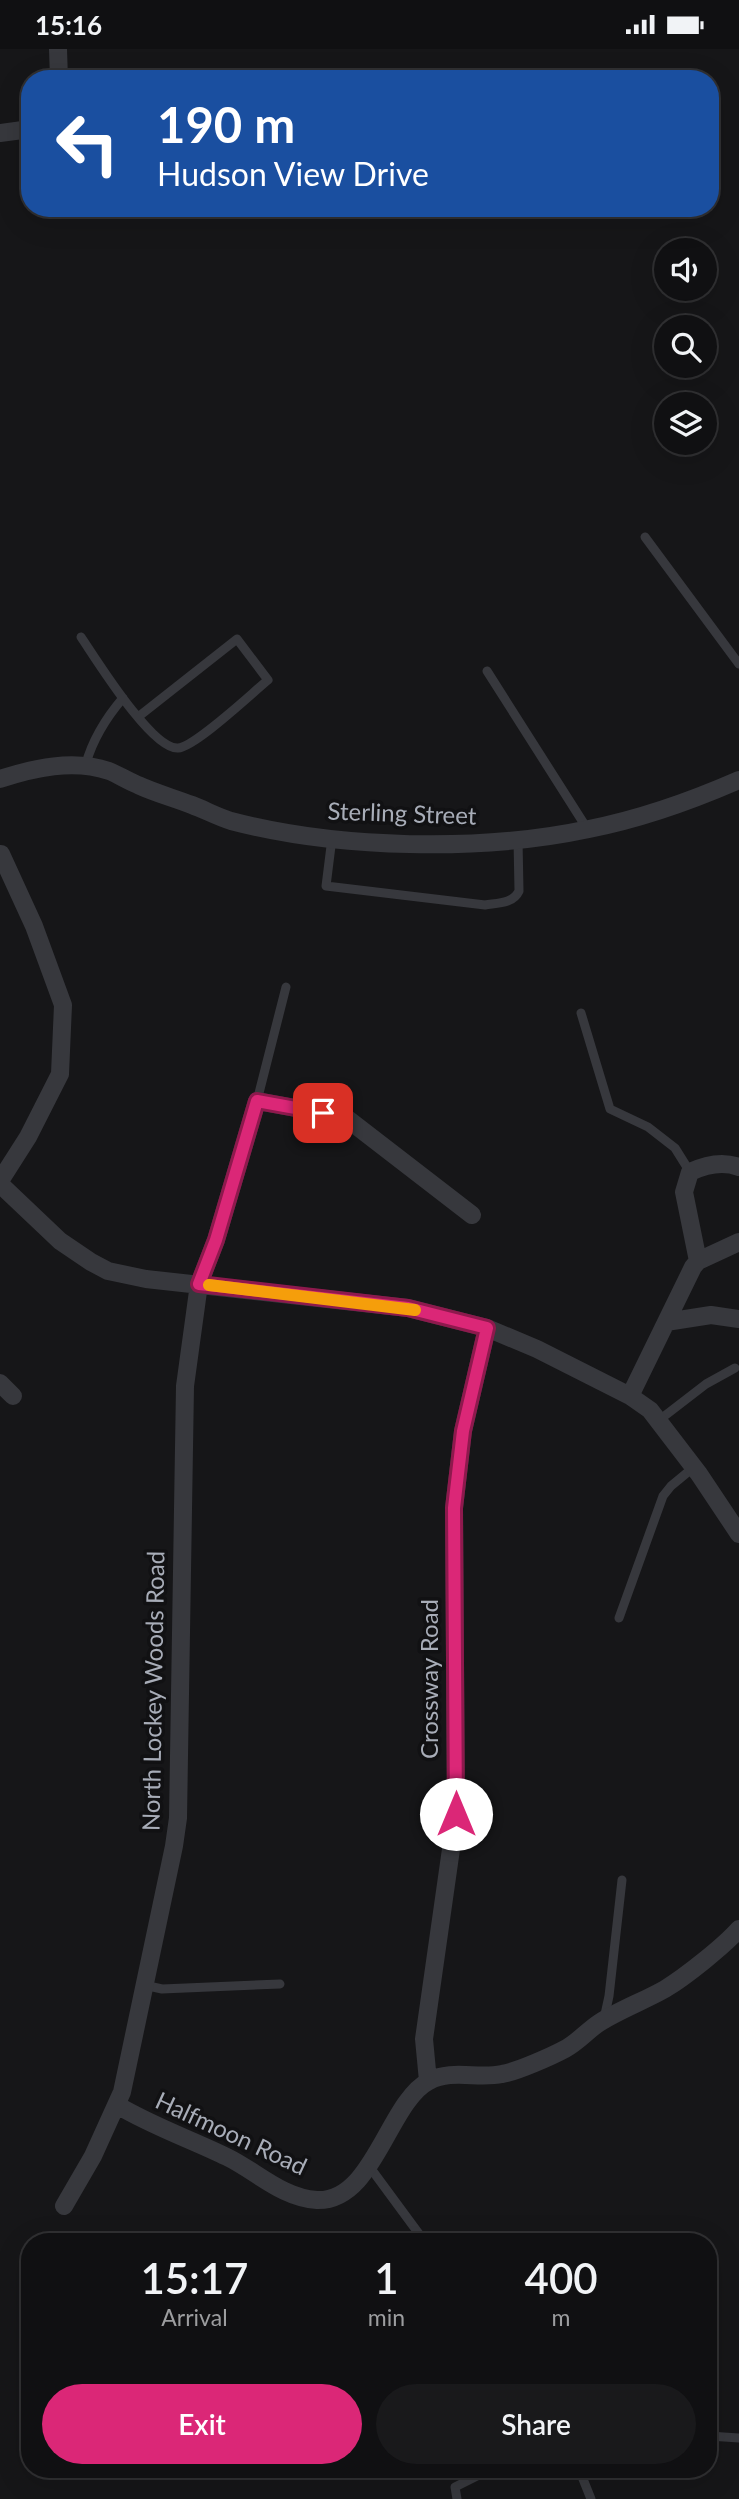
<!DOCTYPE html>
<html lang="en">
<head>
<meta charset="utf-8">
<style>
	:root { --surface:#101012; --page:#19191b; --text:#f1f3f6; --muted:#9c9d9f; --line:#303032; --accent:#db2777 }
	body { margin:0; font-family:Lato,sans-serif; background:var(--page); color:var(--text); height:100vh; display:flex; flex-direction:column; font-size:26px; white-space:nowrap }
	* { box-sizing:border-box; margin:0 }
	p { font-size:23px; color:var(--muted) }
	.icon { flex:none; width:38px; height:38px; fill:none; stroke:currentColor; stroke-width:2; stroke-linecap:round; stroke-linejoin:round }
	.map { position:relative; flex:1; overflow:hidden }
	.details { position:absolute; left:21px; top:2184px; width:696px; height:245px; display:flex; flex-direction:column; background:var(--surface); border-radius:28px; box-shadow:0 7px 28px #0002,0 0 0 2px var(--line) }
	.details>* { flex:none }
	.hud { position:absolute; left:21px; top:21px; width:698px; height:147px; border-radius:28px; box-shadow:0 7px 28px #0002,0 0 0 2px var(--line); background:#1a4fa0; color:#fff; overflow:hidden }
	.controls { position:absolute; left:654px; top:189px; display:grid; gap:14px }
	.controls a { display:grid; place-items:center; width:63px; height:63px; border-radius:50%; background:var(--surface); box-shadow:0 7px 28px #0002,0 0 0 2px var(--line); font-size:35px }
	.pin { position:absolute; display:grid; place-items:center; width:60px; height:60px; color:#fff; margin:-30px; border-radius:14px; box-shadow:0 4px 10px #0006 }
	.me { position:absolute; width:77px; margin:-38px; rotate:0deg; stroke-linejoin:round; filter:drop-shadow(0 0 5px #0008) }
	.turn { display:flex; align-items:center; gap:24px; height:147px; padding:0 21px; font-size:32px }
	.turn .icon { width:91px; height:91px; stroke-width:2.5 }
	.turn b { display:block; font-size:49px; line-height:60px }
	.eta { display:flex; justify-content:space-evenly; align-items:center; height:119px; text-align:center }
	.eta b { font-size:42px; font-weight:600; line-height:49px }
	.action { display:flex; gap:14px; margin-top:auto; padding:14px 21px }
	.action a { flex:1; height:80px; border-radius:42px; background:var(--accent); color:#fff; font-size:28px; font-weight:600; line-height:80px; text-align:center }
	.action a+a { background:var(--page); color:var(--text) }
	.status { display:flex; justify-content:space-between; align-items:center; height:49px; padding:0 35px; background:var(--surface); direction:ltr }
	.status svg { height:19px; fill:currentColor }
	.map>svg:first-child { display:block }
</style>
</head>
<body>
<div class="status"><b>15:16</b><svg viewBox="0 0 49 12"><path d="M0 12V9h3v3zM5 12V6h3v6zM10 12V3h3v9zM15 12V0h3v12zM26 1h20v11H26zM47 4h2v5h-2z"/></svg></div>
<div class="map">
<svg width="739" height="2450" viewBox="0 0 739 2450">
	<rect width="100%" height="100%" fill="#161618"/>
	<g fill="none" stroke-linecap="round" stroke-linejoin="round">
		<path stroke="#37383d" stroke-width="9" d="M645 488 739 615
			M81 588C96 610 152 701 178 699 195 698 252 644 268 631L237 590 138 668
			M487 622 588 781
			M85 718C92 691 105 670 123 649
			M332 789 326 837 485 856C497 854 513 855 519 842L518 791
			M581 964 610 1060 648 1078 675 1099 690 1123
			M257 1052 286 938
			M658 1372 706 1335 735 1319
			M619 1569 663 1447 671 1437 694 1418
			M144 1936 162 1940 280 1935
			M604 1970 609 1947 622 1831
			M369 2117 425 2193
			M709 2387 739 2389
			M579 2420 591 2450
			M457 2450 455 2438 491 2420"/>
		<path stroke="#37383d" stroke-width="18" d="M58 0 59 30
			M0 84 30 80
			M0 730C34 719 73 710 109 722 119 726 128 732 138 736 155 744 174 749 192 756 205 761 218 768 231 772 338 800 481 803 589 780 640 770 691 752 739 731
			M739 1118C723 1112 705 1116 690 1123L684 1143 698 1212 739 1193
			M0 1132 28 1088 60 1025 63 956 34 877 1 805
			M0 1135 60 1192 91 1213 108 1222 146 1230 408 1259 487 1279 537 1300 630 1347 650 1361 699 1425 739 1485
			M666 1273 711 1266 739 1270
			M0 1334 13 1347
			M630 1347 693 1218 698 1212
			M428 2032 424 1990 456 1765 454 1459 463 1382 487 1279
			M117 2056C152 2077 190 2090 227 2108 256 2122 282 2149 317 2151 374 2153 388 2053 429 2032 451 2020 478 2030 502 2025 516 2023 552 2007 565 2000 578 1993 587 1982 599 1974 619 1961 644 1952 665 1940 685 1928 724 1897 739 1880
			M64 2157 93 2107 122 2043 174 1797 178 1769 185 1337 199 1235 216 1191 257 1052 345 1068 472 1166"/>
	</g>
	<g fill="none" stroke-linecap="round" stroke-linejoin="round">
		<defs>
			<path id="route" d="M323 1064 257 1052 216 1191 199 1235 408 1259 487 1279 463 1382 454 1459 456 1765"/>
		</defs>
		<use href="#route" stroke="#8e194d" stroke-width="18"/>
		<use href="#route" stroke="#db2777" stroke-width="12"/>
		<path stroke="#f59e0b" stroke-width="12" d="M209 1236 415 1261"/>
	</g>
	<g text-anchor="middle" stroke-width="7" stroke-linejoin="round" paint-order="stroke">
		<g font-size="24" fill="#a8adb8" stroke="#111113">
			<text transform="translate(402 765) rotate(2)" y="8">Sterling Street</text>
			<text transform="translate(430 1630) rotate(-90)" y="8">Crossway Road</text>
			<text transform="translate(154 1642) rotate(-89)" y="8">North Lockey Woods Road</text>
			<text transform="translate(231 2085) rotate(25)" y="8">Halfmoon Road</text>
		</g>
	</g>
</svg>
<div class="controls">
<a><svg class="icon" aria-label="sound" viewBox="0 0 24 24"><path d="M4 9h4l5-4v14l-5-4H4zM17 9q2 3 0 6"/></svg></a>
<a><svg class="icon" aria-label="search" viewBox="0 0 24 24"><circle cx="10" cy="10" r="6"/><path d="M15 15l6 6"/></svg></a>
<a><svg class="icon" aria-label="layers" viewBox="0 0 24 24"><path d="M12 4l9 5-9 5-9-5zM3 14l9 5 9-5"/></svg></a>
</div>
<div class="pin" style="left:323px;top:1064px;background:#d93025"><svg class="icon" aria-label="arrive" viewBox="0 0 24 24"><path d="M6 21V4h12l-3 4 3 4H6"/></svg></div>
<svg class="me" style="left:456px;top:1765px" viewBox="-20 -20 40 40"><circle r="19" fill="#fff"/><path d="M0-13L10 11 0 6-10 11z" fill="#db2777"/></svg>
<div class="hud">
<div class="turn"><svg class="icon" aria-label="left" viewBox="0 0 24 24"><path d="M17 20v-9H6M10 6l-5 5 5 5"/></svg><div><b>190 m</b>Hudson View Drive</div></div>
</div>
<section class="details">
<div class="eta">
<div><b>15:17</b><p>Arrival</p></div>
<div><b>1</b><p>min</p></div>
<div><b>400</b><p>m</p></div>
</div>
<div class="action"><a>Exit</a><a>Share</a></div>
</section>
</div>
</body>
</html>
